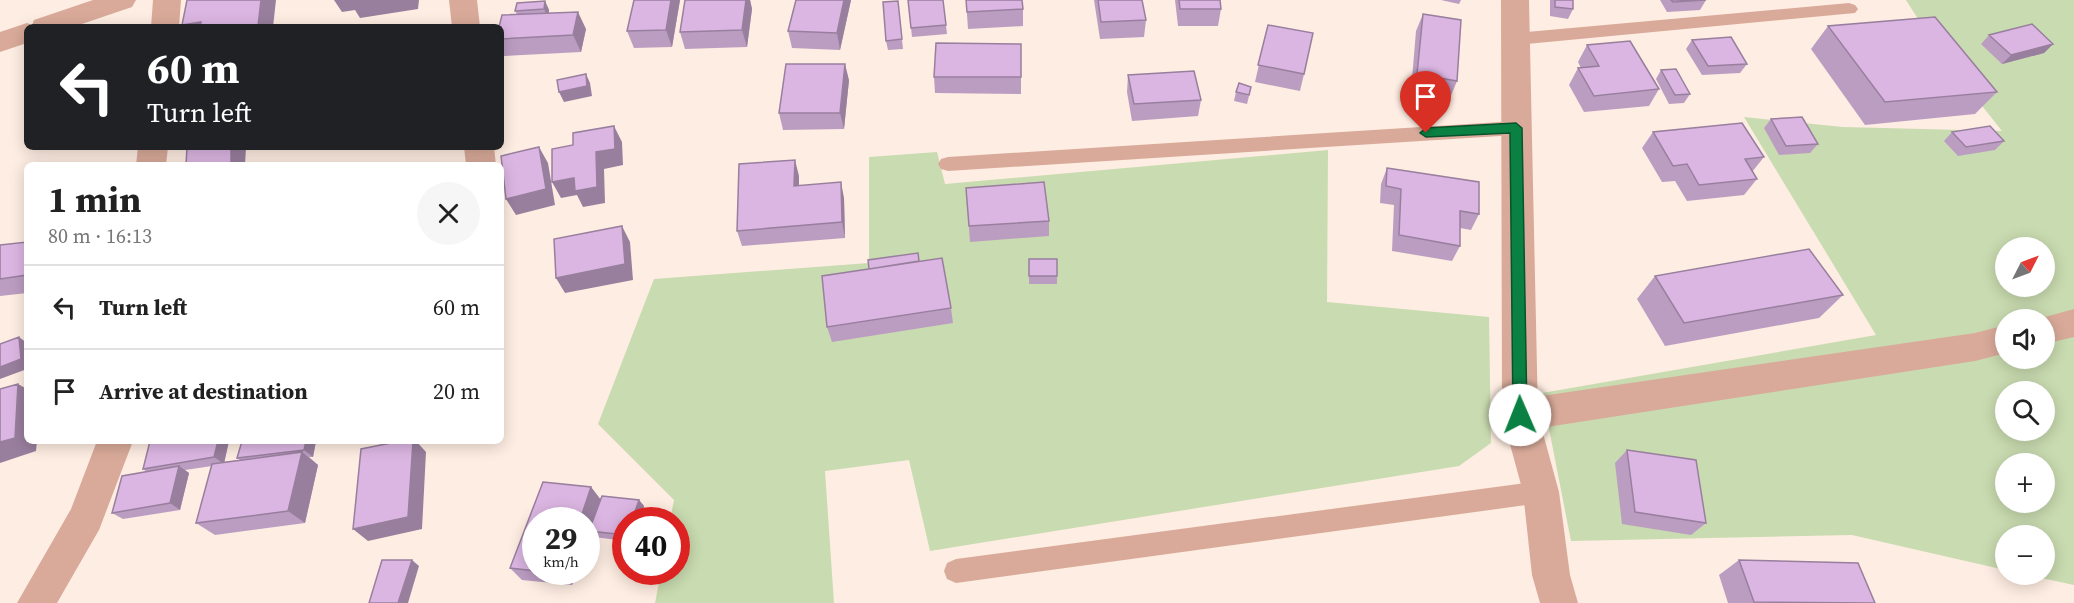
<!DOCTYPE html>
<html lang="en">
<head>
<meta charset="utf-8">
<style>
	:root { --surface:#fff; --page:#f6f6f6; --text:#222; --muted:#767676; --line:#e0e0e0 }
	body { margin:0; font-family:"Source Serif 4",serif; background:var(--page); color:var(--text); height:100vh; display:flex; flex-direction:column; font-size:22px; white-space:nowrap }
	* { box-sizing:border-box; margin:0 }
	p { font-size:20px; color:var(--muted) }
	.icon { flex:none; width:33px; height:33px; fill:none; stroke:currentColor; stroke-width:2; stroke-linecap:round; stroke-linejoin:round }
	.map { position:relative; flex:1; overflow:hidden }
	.drawer { position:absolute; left:24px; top:162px; width:480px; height:282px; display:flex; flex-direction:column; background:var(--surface); border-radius:9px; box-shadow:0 3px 15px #0003 }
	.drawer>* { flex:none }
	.hud { position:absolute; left:24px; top:24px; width:480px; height:126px; border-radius:9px; box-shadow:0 3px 15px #0003; background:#202124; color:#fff; overflow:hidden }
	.needle { width:39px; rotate:48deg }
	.controls { position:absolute; left:1995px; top:237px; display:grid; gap:12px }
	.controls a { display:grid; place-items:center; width:60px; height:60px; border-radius:50%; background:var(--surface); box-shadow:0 3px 15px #0003; font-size:30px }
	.speed { position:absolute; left:522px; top:507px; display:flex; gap:12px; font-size:30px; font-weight:700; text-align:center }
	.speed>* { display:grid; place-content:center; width:78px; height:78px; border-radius:50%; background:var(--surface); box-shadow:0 3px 15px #0003; line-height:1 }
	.speed small { font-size:15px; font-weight:400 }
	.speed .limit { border:9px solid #d22; background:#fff; color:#111 }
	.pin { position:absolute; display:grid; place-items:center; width:51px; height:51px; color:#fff; margin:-62px -26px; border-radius:50% 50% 50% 0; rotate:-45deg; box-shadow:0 0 6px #0007 }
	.pin .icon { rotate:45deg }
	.me { position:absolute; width:66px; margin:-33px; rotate:359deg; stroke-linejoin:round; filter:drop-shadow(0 0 4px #0008) }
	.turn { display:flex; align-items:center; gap:21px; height:126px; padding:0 24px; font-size:27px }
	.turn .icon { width:78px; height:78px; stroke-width:2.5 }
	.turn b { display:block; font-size:42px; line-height:51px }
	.round { display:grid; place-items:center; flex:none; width:63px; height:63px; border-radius:32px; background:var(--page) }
	.head { display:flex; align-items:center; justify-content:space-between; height:102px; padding:0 24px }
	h1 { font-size:36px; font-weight:700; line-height:45px }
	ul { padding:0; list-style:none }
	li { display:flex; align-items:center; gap:18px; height:84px; padding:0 24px; border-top:2px solid var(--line) }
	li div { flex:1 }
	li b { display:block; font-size:22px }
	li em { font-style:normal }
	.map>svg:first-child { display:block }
</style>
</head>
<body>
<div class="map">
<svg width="2074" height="603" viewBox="0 0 2074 603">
	<rect width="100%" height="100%" fill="#feede2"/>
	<path fill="#c9dbb0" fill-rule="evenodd" d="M1906 0H2074V585L2027 575 2044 574V536H2006L2005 570 1852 535 1571 541 1542 393 1876 335 1744 117 1843 127 2002 131 1937 49ZM2006 248H2044V286H2006ZM2006 320H2044V358H2006ZM2006 392H2044V430H2006ZM2006 464H2044V502H2006Z
		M1328 150 1327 302 1489 317 1491 443 1459 466 930 551 909 460 825 471 834 603H655L661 572H676V520H670L674 500 598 424 654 279 869 263V157L937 152 945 184Z"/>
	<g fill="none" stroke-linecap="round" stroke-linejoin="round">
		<path fill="#d9aa9a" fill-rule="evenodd" d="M1849 3 1855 5 1858 9 1855 13 1515 45 1509 43 1506 39 1509 35 1515 33Z
			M1516 121 1523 123 1525 128 1523 133 1516 135 948 171 941 169 938 164 941 159 948 157Z
			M1541 481 1549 484 1553 492 1549 500 1541 503 956 583 947 579 944 571 947 563 956 559Z"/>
		<path fill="#d9aa9a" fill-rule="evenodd" d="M153 0H181L179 27H151Z
			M449 0H477L480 27H452Z
			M138 147H168L166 165H136Z
			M464 147H494L496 165H466Z
			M2074 309V337L2044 344V320H2034Z
			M2006 325V353L1975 361 1520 431 1508 426 1502 415 1508 404 1520 399 1975 333Z
			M97 441H133L99 530 57 603H17L71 509Z"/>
		<path fill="#d9aa9a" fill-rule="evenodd" d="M93 0H136L132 7 73 27H27V43L0 52V32L27 23 32 25 34 20Z
			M1501 0H1529L1538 415 1559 492 1570 575 1578 603H1540L1532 575 1523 492 1502 415Z"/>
	</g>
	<path fill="#bc9dc2" d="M680 0 672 47 634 48 627 31Z
		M685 0H750L752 9 747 47 685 49 680 32Z
		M796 0H851L840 50 792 48 788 31Z
		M908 0H943L947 34 912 37Z
		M966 0 1023 9V26L968 29Z
		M1094 0H1142L1146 20 1144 37 1100 39Z
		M1175 0H1220L1221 9 1218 26H1178Z
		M1441 0H1461L1459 4Z
		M1550 0H1573V9L1568 19 1550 16Z
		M1660 0H1706L1700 10 1667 12Z
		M545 1 549 10V13L586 29 581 52 504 56 501 49V27L517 14 515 11Z
		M898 1 903 49 888 50 886 41Z
		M1423 14 1457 81 1450 98 1411 91 1416 31Z
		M1268 25 1304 74 1300 91 1255 82Z
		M1828 26 1997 92 1975 114 1865 125 1811 49Z
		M1989 35 2053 44 2044 53 2002 64 1981 44Z
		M1692 40 1747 64 1740 73 1702 75 1686 49Z
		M1021 44V94L935 93 934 77Z
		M1587 45 1659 89 1649 106 1584 112 1569 85 1578 68H1581L1578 62Z
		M1661 70 1690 94 1684 103 1669 104 1656 79Z
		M1128 75 1201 100 1198 116 1132 121 1127 92Z
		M849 80 844 129 783 130 779 113Z
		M1236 92 1249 96 1247 104 1234 101Z
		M1771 119 1818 144 1810 153 1779 155 1764 128Z
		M1653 132 1764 157 1752 172 1757 179 1744 195 1687 201 1675 181 1662 182 1642 148Z
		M1952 132 2004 141 1995 150 1958 156 1944 141Z
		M1387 168 1479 214 1471 230 1460 228V246L1452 261 1392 251 1394 205 1380 203 1381 184Z
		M799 176V185L844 198 845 238 742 246 737 231Z
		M966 188 1049 221V236L970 242Z
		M27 242V293L0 296V245Z
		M1057 259V284H1029V276Z
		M919 261 951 308 953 323 832 342 827 327Z
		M1655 276 1843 295 1819 318 1665 346 1637 299Z
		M150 441H229L224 462 240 460 237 458 242 441H316L313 457H309L318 465 305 523 215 535 196 523 212 466 185 470 189 473 180 510 123 519 112 513 147 472 143 469Z
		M1627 450 1706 523 1691 535 1622 524 1615 463Z
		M543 482 591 487 600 499 602 496 639 500 644 506 639 520H626V541L594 537 590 532 586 542V520H536V572H576L572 585 522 580 510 568Z
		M1739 560 1875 603H1728L1719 575Z"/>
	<path fill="#997f9e" d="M261 0H276L273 27H253Z
		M334 0H419L418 9 360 18 355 10 342 12Z
		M671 0H680L672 47 666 30Z
		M746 0H750L752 9 747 47 742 30Z
		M844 0H851L840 50 837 33Z
		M545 1 549 10 548 18 544 9Z
		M578 12 586 29 581 52 573 35Z
		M201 22 205 27H183L182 25Z
		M2053 44 2044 53 2002 64 2011 55Z
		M845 64 849 80 844 129 840 113Z
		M586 74 590 83 592 96 564 102 559 92Z
		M614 126 622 142 623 165 604 169 605 203 583 207 577 195 561 198 552 182 596 152Z
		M231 147H246L245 165H231Z
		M539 147 548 163 555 205 516 215 506 199Z
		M795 160 799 176V202L794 186Z
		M841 182 844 198 845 238 842 222Z
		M622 226 630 242 633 280 565 293 556 278Z
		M19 337 27 343V369L0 379V367Z
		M18 384 27 389V441H37L36 451 0 463V442Z
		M218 441H229L224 464 214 457Z
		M306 441H316L313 457 304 450Z
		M413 441H416L426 452 422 529 368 541 353 529Z
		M302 452 318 465 305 523 288 511Z
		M179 466 189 473 180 510 170 503Z
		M591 487 601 500 589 531 590 532 586 542V520H580Z
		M639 500 644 506 639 520H632Z
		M412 560 419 566 408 603H398Z
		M562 572H576L572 585 561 573Z"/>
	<path fill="#dbb6e2" stroke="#997f9e" stroke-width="1.5" d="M187 0H261L258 26 253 27H200L201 22 182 25Z
		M634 0H671L666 30 627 31Z
		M685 0H746L742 30 680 32Z
		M796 0H844L837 33 788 31Z
		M908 0H943L946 25 911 28Z
		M966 0H1022L1023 9 967 12Z
		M1098 0H1142L1146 20 1101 22Z
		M1179 0H1220L1221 9H1180Z
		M1555 0H1573V9L1555 7Z
		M1671 0H1706L1673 2Z
		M545 1 544 9 515 11 517 3Z
		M898 1 902 39 886 41 883 2Z
		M578 12 573 35 501 39V27H499L502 15Z
		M1423 14 1461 20 1457 81 1417 74Z
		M1935 17 1997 92 1885 102 1828 26Z
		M2032 24 2053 44 2011 55 1989 35Z
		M1268 25 1313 33 1304 74 1258 65Z
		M1731 37 1747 64 1708 66 1692 40Z
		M1630 41 1659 89 1594 96 1578 68 1599 66 1587 45Z
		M936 43 1021 44V77H934Z
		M786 64H845L840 113H779Z
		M1676 69 1690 94 1675 95 1661 70Z
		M1194 71 1201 100 1134 104 1128 75Z
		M586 74 587 86 559 92 557 80Z
		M1239 83 1251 87 1249 95 1236 92Z
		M1802 117 1818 144 1786 146 1771 119Z
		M1742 123 1764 157 1745 159 1757 179 1699 185 1687 164 1673 166 1653 132Z
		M614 126 615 149 596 152 597 187 575 191 574 178 552 182V149L573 145V133Z
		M1990 126 2004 141 1966 147 1952 132Z
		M187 147H231V165H186Z
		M539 147 546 189 506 199 501 156Z
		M795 160 794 186 841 182 842 222 737 231 739 164Z
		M1387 168 1479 182V214L1460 211V246L1399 235 1401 189 1386 186Z
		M1044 182 1049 221 969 226 966 188Z
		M622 226 625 264 556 278 554 239Z
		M27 242V275L0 279V245Z
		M1809 249 1843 295 1684 323 1655 276Z
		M918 253 919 261 869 269 868 260Z
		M942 258 951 308 827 327 822 276Z
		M1029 259H1057V276H1029Z
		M19 337 21 359 0 367V344Z
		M18 384 15 438 0 442V389Z
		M150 441H218L214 457 143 469Z
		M242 441H306L304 450 237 458Z
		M401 441H413L408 517 353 529 361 449Z
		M1627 450 1696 460 1706 523 1635 512Z
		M302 452 288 511 196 523 212 464Z
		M179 466 170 503 112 513 122 476Z
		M543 482 591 487 580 520H536V571L510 568Z
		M602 496 639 500 632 520H626V535L589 531Z
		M382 560H412L398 603H369Z
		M1739 560 1858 563 1875 603 1754 602Z
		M542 572H562L561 573Z"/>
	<path fill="#0b8043" stroke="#07532c" stroke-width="1.5" d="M1516 123 1522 128 1527 415 1520 421 1513 415 1510 133 1426 137 1420 133 1426 128Z"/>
</svg>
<div class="controls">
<a><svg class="needle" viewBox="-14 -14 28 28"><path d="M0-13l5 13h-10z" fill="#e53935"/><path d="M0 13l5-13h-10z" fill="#767676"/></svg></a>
<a><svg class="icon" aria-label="sound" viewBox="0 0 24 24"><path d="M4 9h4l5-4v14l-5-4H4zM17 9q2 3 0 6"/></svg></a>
<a><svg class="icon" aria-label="search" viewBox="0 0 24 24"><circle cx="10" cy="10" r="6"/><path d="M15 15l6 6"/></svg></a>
<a>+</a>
<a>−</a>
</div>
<div class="speed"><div>29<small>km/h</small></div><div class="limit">40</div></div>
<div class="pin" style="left:1426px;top:133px;background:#d93025"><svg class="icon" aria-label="arrive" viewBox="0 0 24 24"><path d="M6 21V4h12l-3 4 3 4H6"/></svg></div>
<svg class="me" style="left:1520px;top:415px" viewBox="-20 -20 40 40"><circle r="19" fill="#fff"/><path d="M0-13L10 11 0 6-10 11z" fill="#0b8043"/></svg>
<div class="hud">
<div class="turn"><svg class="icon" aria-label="left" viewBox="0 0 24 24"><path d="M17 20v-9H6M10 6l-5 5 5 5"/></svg><div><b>60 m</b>Turn left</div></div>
</div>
<section class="drawer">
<div class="head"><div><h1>1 min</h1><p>80 m · 16:13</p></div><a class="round"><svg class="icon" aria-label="close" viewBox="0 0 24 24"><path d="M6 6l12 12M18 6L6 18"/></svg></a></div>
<ul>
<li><svg class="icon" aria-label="left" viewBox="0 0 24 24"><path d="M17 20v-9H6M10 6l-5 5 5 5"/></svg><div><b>Turn left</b></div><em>60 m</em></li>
<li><svg class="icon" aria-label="arrive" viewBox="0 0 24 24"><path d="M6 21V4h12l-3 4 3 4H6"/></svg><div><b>Arrive at destination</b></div><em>20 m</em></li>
</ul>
</section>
</div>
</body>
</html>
